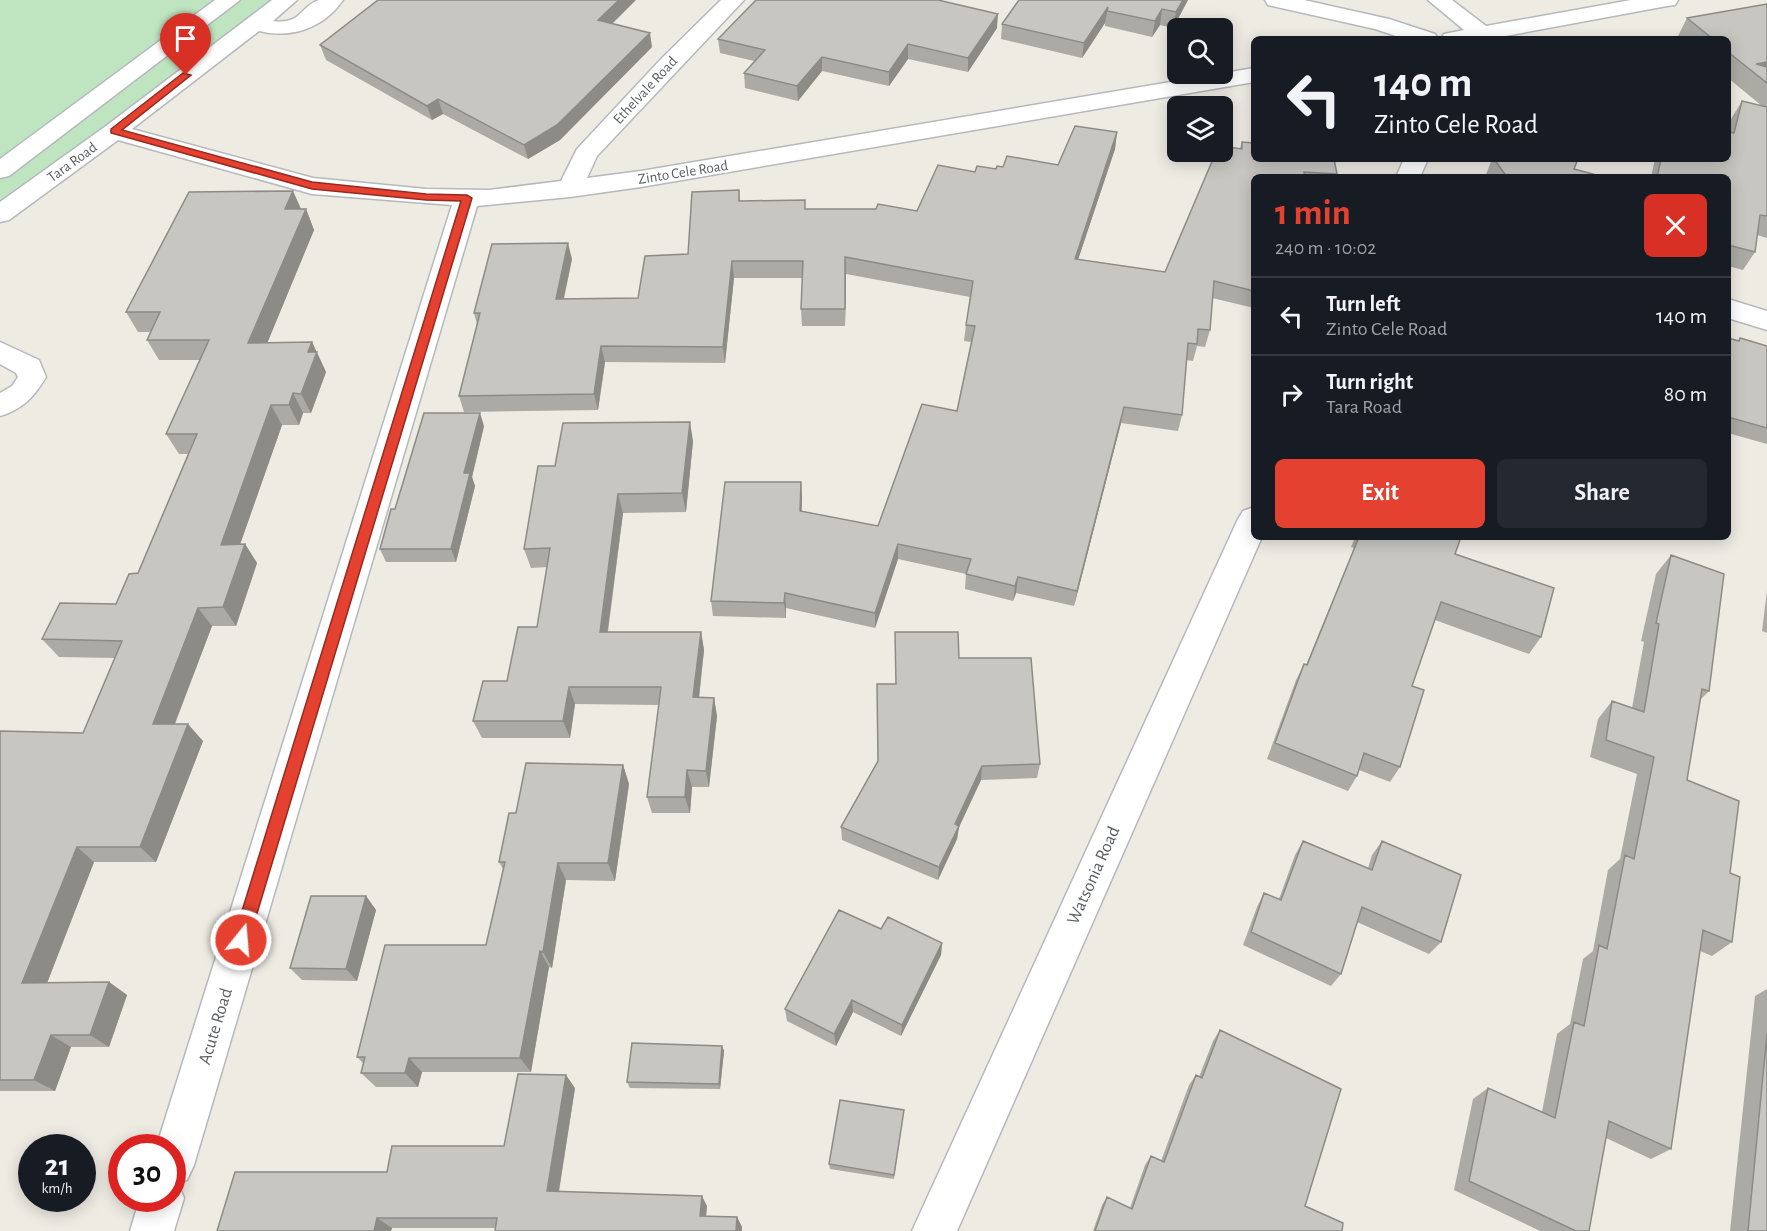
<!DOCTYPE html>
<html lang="en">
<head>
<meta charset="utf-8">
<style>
	:root { --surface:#171b24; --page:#242831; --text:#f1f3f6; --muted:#9ea1a6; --line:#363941; --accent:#e54131 }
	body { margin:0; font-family:"Alegreya Sans",sans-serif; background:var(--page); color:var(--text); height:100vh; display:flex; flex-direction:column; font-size:22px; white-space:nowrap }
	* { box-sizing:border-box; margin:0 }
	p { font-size:20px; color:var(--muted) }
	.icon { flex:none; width:33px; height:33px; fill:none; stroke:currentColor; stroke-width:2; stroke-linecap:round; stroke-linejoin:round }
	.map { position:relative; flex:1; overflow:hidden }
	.sheet { position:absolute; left:1251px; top:174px; width:480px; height:366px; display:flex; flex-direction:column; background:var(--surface); border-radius:9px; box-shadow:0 3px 15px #0003 }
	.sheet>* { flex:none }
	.guide { position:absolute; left:1251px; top:36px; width:480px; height:126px; border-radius:9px; box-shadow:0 3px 15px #0003; background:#171b24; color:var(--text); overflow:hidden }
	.fabs { position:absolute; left:1167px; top:18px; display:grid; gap:12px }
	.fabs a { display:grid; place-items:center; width:66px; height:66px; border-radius:9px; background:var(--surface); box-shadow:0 3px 15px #0003; font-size:30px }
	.speed { position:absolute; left:18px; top:1134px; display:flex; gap:12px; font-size:30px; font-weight:700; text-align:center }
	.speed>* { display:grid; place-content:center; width:78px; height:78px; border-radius:50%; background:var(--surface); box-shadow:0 3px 15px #0003; line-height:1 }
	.speed small { font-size:15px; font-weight:400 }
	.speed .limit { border:9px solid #d22; background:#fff; color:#111 }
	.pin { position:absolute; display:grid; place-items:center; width:51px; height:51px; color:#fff; margin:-62px -26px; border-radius:50% 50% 50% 0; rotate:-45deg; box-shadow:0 0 6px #0007 }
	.pin .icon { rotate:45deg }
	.me { position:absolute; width:66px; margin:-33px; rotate:17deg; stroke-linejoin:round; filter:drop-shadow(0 0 4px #0008) }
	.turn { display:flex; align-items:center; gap:21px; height:126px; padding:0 24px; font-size:27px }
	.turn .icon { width:78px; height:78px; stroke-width:2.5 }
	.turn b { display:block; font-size:42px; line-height:51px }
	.round { display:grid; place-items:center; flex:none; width:63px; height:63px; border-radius:9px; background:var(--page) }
	.head { display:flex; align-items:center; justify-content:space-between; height:102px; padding:0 24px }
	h1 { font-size:36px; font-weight:700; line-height:45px; color:var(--accent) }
	.cta { display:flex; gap:12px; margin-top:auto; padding:12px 24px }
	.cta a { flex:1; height:69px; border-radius:9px; background:var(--accent); color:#fff; font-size:24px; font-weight:700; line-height:69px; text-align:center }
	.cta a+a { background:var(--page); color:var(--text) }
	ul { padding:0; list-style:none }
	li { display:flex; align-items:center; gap:18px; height:78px; padding:0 24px; border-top:2px solid var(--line) }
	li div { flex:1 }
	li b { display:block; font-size:22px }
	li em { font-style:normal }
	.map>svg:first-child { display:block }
</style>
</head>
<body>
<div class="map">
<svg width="1767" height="1231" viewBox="0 0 1767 1231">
	<rect width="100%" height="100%" fill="#edebe2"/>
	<path fill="#bfe5c0" d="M0 0H288L0 216Z"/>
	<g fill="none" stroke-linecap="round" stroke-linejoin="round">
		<defs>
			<path id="minor" d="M215 0H240L9 176 0 178V159Z
				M272 0H297L273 21C302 25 300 6 319 0 325 0 336 0 343 0 324 28 291 39 259 31L132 129 313 178 426 189 489 190 561 181 577 149 662 58 721 0H744L597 156 587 178 641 171 1254 68V82L641 187 570 197 477 206 194 1165 187 1180 178 1184 184 1198 174 1231H130L140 1198H172V1148H156L452 205 312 194 118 140 9 220 0 222V202L106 126Z
				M1265 0H1304L1389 19 1435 34 1438 39H1405L1375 29 1268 5Z
				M1428 0H1452L1486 26 1631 0H1678L1675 5 1667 6 1489 39H1441L1444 34 1464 30Z
				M1404 159H1428L1420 177H1396Z
				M1728 299 1767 311V330L1728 318Z
				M0 342 39 360 46 377C34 397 23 409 0 416V393L12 386 18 377 16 373 0 364Z
				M1254 507V537H1262L957 1231H912L1238 519 1243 511Z"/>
		</defs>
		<use href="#minor" stroke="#b5b8bd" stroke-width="3"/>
		<use href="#minor" fill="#fff" fill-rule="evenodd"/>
	</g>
	<path fill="#acaaa5" d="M1188 0 1173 28 1160 25 1152 37 1105 26V23L1082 58 1001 39 1002 24Z
		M1767 4V238L1757 235 1755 252 1743 270 1728 266V177H1651L1655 159H1728V131L1731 119 1742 101 1762 106 1728 78V39H1681L1678 36 1687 18Z
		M612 24 652 47 560 140 528 159 443 114 432 120 326 60 320 45Z
		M997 28 968 72 908 59 889 86 822 71 798 101 745 88 744 73 754 61 720 53 718 39Z
		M1117 132 1115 149 1078 259 1165 272 1240 148 1242 142 1337 174 1336 177H1254V308L1212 298 1210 330 1205 347 1197 346 1193 361 1186 360 1182 415 1178 431 1121 423 1074 606 1016 593 1013 601 965 589 966 574 898 559 875 628 786 608V618L713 616 711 601 801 482 802 497V511L878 526 957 411 971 342 964 341 966 325 970 297 846 274 845 326H802L801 309 802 278H734L725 363 605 362 598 410 464 412 459 396 477 324 474 313 572 259 564 299 638 298 688 254 739 190 740 201 806 209 917 211 975 172 1003 167 1058 165Z
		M1492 159H1578L1574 169 1604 177H1485Z
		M301 209H306L314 230 267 343 312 342 326 372 311 413H303L299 425H282L240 545 245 544 257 563 236 626H212L175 724 203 741 156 862H94L47 983 109 982 127 995 109 1047H71L55 1091H0V731L83 733 115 658 59 657 42 639 116 604 138 573 188 454H179L166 434 200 360H159L147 340 151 332H138L126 312Z
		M1728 338 1738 341 1740 338 1767 346V444L1728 433Z
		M484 426 472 477 475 486 456 562H386L380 549 395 509Z
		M693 441 686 512 623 513 608 632H701L704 650 699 698H714L717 716 709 787H692L690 813H652L647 797 659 705 575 704 570 738H482L473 721 507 681 537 627 547 567 531 568 524 549 555 466Z
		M1355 537H1461L1455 554 1541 637 1529 654 1435 620 1412 686 1400 767 1390 782 1359 770 1357 776 1348 791 1267 759 1296 680 1304 664 1306 665 1354 548 1351 547Z
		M1671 555 1709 691 1700 700 1687 780 1730 873 1732 942 1712 956 1700 951 1671 1149 1651 1159 1606 1138 1589 1231H1540L1454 1190 1473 1099 1488 1088 1542 1112 1557 1034 1570 1024 1583 959 1593 951 1608 870 1620 859 1637 774 1590 757 1598 719 1612 701 1632 708 1644 642 1641 641 1656 574Z
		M1767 591V633L1762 631Z
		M895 632 959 658 1040 764 1037 778 981 780 959 827 957 839 938 880 842 840 841 827 878 761 896 684Z
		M623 765 629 784 615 881 566 880 552 968 549 967 531 1072H422L418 1087H376L361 1073 363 1063 357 1057 486 945 503 869 499 862 516 813Z
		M1303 841 1368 868 1372 855 1382 841 1441 942 1429 954 1357 922 1341 974 1331 986 1243 945 1257 907 1264 893 1279 899 1295 855Z
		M366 896 376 910 357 981 302 980 290 968Z
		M881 929 942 943 941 955 901 1036 853 1012 836 1046 787 1021 785 1009Z
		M1767 989V1231H1730L1755 996Z
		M1220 1030 1305 1206 1342 1231H1093L1102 1205 1107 1197 1130 1208 1145 1165 1151 1156 1161 1161 1189 1085 1196 1075 1199 1077 1213 1041Z
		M722 1046 724 1051 720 1089 630 1088 627 1082Z
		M575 1088 559 1192 707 1206 706 1216 737 1217 742 1227V1231H495L496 1228H392L391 1231H217L387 1172 504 1146Z
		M904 1110 894 1179 830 1169 829 1164Z"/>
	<path fill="#8c8b86" d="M619 0H636L601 35 598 20Z
		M1183 0H1188L1173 28 1176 12Z
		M1108 7 1105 23 1082 58 1084 43Z
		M1162 9 1160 25 1152 37 1155 21Z
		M998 14 997 28 968 72V58Z
		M650 33 652 47 560 140 528 159 524 145Z
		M908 44V59L889 86V72Z
		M822 57V71L798 101 797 86Z
		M1767 62V78L1756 64Z
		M438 99 443 114 432 120 427 106Z
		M1117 132 1115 149 1073 275 1075 259Z
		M293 191 302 211 285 209Z
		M306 209 314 230 259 363 248 343Z
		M568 243 572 259 560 315 556 299Z
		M845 257 846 274 845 326Z
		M732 261 734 278 725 363 723 347Z
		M312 342 326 372 311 413 301 394 308 352Z
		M601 346 605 362 598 410 594 394Z
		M293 393 303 413 299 425 289 405Z
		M271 405 282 425 233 564 221 545Z
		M1124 407 1121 423 1074 606 1077 591Z
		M480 413 484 426 472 477 475 486 456 562 451 549 464 473Z
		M690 422 693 441 686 512 682 493Z
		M801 482 802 497 801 526 800 511Z
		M618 494 623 513 605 650 600 632Z
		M245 544 257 563 236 626 223 607Z
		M898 544V559L875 628V613Z
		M1018 577 1016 593 1013 601 1015 586Z
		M785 593 786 608V618L784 603Z
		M198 608 212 626 168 741 153 724Z
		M701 632 704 650 697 715 693 697Z
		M569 687 575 704 570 738 563 721Z
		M714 698 717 716 709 787 706 771Z
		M188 724 203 741 156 862 140 847Z
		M623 765 629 784 615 881 608 863Z
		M982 766 981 780 959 827 957 839 938 880 939 867 955 824Z
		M687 770 692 787 690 813 685 797Z
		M77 847 94 862 42 996 22 983Z
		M558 863 566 880 552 968 543 952Z
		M366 896 376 910 357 981 346 969Z
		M942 943 941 955 901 1036 902 1025Z
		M540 951 549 967 531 1072 520 1058Z
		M109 982 127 995 109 1047 90 1035Z
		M852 1000 853 1012 836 1046 834 1034Z
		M51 1035 71 1047 55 1091 34 1080Z
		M722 1046 724 1051 720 1089 719 1084Z
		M409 1058 422 1072 418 1087 405 1073Z
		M566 1075 575 1088 557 1202 547 1191Z
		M702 1196 707 1206 705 1226 700 1216Z
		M737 1217 742 1227V1231H736Z
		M377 1218 392 1228 391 1231H374Z"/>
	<path fill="#c8c6c0" stroke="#8c8b86" stroke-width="1.5" d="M378 0H619L598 20 650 33 557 125 524 145 438 99 427 106 320 45Z
		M756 0H938L998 14 968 58 908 44 889 72 822 57 797 86 744 73 765 50 718 39Z
		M1019 0H1183L1176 12 1162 9 1155 21 1107 11 1108 7 1084 43 1002 24Z
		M1767 4V62L1756 64 1767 67V83L1728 52V39H1713L1687 18Z
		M1742 101 1767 107V216L1760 215 1755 252 1728 245V177H1657L1661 159H1728V132L1734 133Z
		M1075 126 1117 132 1075 259 1165 272 1216 152H1222V146L1242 149V142L1254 143V159H1334L1337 174 1304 172 1305 177H1254V291L1214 281 1210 330 1198 329 1197 344 1188 343 1182 415 1124 407 1077 591 1018 577 1015 586 966 574 971 559 898 544 875 613 785 593 784 603 711 601 725 482H801L800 511 878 526 922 404 957 411 975 326 966 325 973 281 845 257V309H801L803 261H732L723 347 601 346 594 394 459 396 480 313H474L492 244 568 243 556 299 638 298 645 256 688 254 692 192 739 190V201L805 200V209H876L878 204 917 211 938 165 975 172 977 166 996 169 997 166 1003 167 1007 156 1058 165Z
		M1494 159H1578L1574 169 1604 177H1507Z
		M293 191 285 209H306L248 343 312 342 308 352H317L301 394 293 393 289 405H271L221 545 245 544 223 607 198 608 153 724H188L140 847H77L22 983 109 982 90 1035H51L34 1080H0V731L83 733 122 641 42 639 60 603 116 604 129 574 138 573 197 434H166L209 340H147L160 312H126L189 192Z
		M1728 338 1739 341 1740 338 1767 346V428L1728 417Z
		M424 413H480L464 473H470L451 549H380L391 509H395Z
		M690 422 682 493 618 494 600 632H701L693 697 714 698 706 771 687 770 685 797H647L661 687H569L563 721H473L483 681H507L518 627H537L550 548 524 549 538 466H555L563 423Z
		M1359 537H1461L1455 554 1554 588 1541 637 1441 602 1412 686 1424 690 1400 767 1364 753 1357 776 1275 743 1304 664 1307 665Z
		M1671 555 1724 574 1709 691 1702 689 1687 780 1739 801 1730 873 1740 877 1732 942 1703 930 1671 1149 1609 1121 1589 1231H1576L1469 1181 1488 1088 1555 1118 1574 1022 1584 1026 1599 945 1607 949 1625 855 1634 859 1654 757 1606 740 1612 701 1644 712 1659 624 1656 623Z
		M895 632H958L959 658H1031L1040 764 982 766 955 824 959 826 939 867 841 827 878 761 877 684H896Z
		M526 763 623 765 608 863H558L543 952 540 951 520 1058H409L405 1073H361L365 1057H357L385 945H486L505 862H499L509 813H516Z
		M1303 841 1372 870 1382 841 1461 875 1441 942 1362 907 1341 974 1251 932 1264 893 1281 900Z
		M311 896H366L346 969 290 968Z
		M839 910 881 929 888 917 942 943 902 1025 852 1000 834 1034 785 1009Z
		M1220 1030 1341 1089 1305 1206 1343 1223 1342 1231H1095L1107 1197 1132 1209 1151 1156 1164 1162 1196 1075 1202 1078Z
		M1767 1034V1231H1748Z
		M632 1043 722 1046 719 1084 627 1082Z
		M518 1074 566 1075 547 1191 702 1196 700 1216 737 1217 736 1231H495L497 1218H377L374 1231H217L235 1172H387L392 1146H504Z
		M840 1100 904 1110 894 1175 829 1164Z"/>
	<path fill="#e54131" stroke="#952a20" stroke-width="1.5" d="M183 73 191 75 122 130 312 182 426 194 467 195 472 198 249 940 247 946 241 948 235 946 233 940 461 201 426 200 312 189 111 133V129Z"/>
	<g text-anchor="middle" stroke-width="4.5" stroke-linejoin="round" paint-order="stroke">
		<g font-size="15" fill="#5b5e63" stroke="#fff">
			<text transform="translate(645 90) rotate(-47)" y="5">Ethelvale Road</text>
			<text transform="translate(72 162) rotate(-36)" y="5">Tara Road</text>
			<text transform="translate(683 172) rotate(-9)" y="5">Zinto Cele Road</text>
		</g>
		<g font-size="18" fill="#5b5e63" stroke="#fff">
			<text transform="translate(1093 875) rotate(-66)" y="6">Watsonia Road</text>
			<text transform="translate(215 1026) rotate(-73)" y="6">Acute Road</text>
		</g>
	</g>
</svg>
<div class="fabs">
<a><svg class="icon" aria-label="search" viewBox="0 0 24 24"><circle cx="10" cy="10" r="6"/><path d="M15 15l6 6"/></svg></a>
<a><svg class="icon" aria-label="layers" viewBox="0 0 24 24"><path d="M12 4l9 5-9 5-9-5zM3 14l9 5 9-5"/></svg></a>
</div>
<div class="speed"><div>21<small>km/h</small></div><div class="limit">30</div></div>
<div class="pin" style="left:186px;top:75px;background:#d93025"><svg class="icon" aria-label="arrive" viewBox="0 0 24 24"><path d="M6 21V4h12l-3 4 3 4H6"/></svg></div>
<svg class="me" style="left:241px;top:940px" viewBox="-20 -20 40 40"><circle r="17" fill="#e54131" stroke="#fff" stroke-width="3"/><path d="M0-11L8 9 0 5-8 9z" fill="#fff"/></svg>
<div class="guide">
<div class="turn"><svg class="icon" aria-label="left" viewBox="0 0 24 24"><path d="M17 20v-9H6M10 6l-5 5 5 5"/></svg><div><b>140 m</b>Zinto Cele Road</div></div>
</div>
<section class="sheet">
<div class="head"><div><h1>1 min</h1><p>240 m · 10:02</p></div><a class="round" style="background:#d93025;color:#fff"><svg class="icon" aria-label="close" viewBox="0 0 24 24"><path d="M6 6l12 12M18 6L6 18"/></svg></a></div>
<ul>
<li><svg class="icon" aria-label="left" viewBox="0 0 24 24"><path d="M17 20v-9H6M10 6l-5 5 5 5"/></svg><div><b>Turn left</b><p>Zinto Cele Road</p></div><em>140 m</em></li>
<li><svg class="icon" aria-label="right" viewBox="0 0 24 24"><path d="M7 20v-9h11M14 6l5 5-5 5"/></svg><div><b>Turn right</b><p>Tara Road</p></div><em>80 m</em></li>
</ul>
<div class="cta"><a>Exit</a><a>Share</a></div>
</section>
</div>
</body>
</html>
